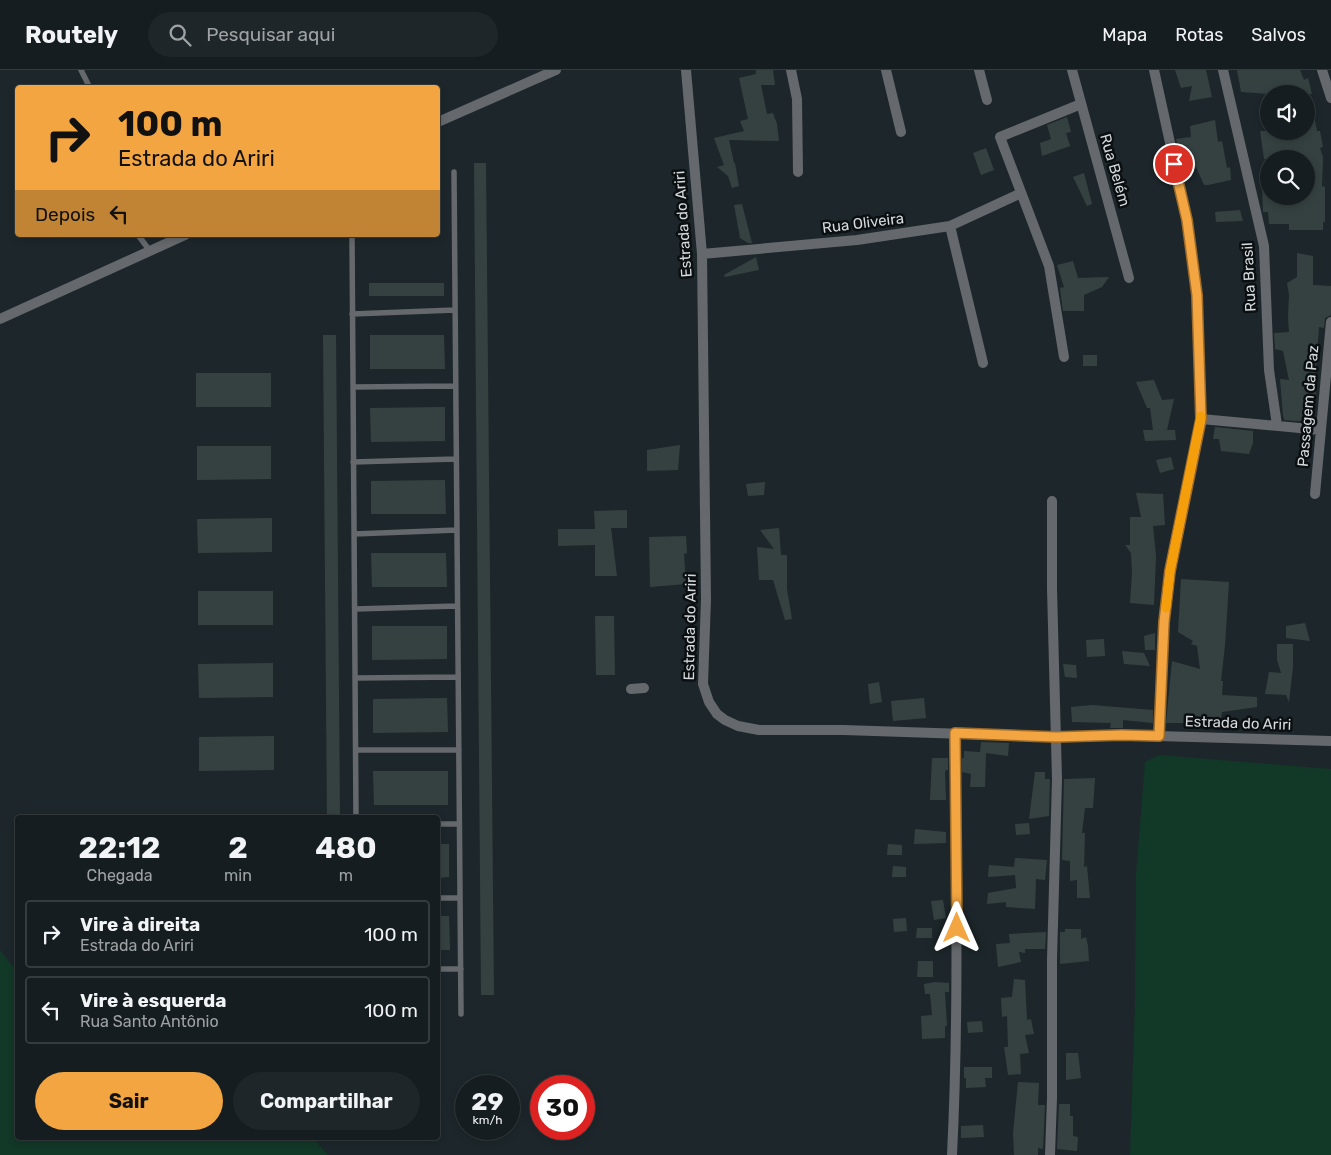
<!DOCTYPE html>
<html lang="pt">
<head>
<meta charset="utf-8">
<style>
	:root { --surface:#161d20; --page:#1f2629; --text:#f1f3f6; --muted:#9ea2a5; --line:#353b3e; --accent:#f2a541 }
	body { margin:0; font-family:Rubik,sans-serif; background:var(--page); color:var(--text); height:100vh; display:flex; flex-direction:column; font-size:19px; white-space:nowrap }
	* { box-sizing:border-box; margin:0 }
	p { font-size:16px; color:var(--muted) }
	.icon { flex:none; width:28px; height:28px; fill:none; stroke:currentColor; stroke-width:2; stroke-linecap:round; stroke-linejoin:round }
	.map { position:relative; flex:1; overflow:hidden }
	.details { position:absolute; left:15px; top:745px; width:425px; height:325px; display:flex; flex-direction:column; background:var(--surface); border-radius:5px; box-shadow:0 2px 8px #0003,0 0 0 1px var(--line) }
	.details>* { flex:none }
	.guide { position:absolute; left:15px; top:15px; width:425px; height:152px; border-radius:5px; box-shadow:0 2px 8px #0003,0 0 0 1px var(--line); background:#f2a541; color:#111; overflow:hidden }
	.controls { position:absolute; left:1260px; top:15px; display:grid; gap:10px }
	.controls a { display:grid; place-items:center; width:55px; height:55px; border-radius:50%; background:var(--surface); box-shadow:0 2px 8px #0003,0 0 0 1px var(--line); font-size:25px }
	.speed { position:absolute; left:455px; top:1005px; display:flex; gap:10px; font-size:25px; font-weight:700; text-align:center }
	.speed>* { display:grid; place-content:center; width:65px; height:65px; border-radius:50%; background:var(--surface); box-shadow:0 2px 8px #0003,0 0 0 1px var(--line); line-height:1 }
	.speed small { font-size:12px; font-weight:400 }
	.speed .limit { border:8px solid #d22; background:#fff; color:#111 }
	.pin { position:absolute; display:grid; place-items:center; width:42px; height:42px; color:#fff; margin:-21px; border:2px solid #fff; border-radius:50%; box-shadow:0 1px 5px #0007 }
	.me { position:absolute; width:55px; margin:-28px; rotate:0deg; stroke-linejoin:round; filter:drop-shadow(0 0 4px #0008) }
	.turn { display:flex; align-items:center; gap:18px; height:105px; padding:0 20px; font-size:22px }
	.turn .icon { width:65px; height:65px; stroke-width:2.5 }
	.turn b { display:block; font-size:35px; line-height:42px }
	.then { display:flex; align-items:center; height:48px; padding:0 20px; background:#0003; gap:10px; font-size:19px }
	.eta { display:flex; justify-content:space-evenly; align-items:center; height:85px; text-align:center }
	.eta b { font-size:30px; font-weight:700; line-height:35px }
	.primary-button { display:flex; gap:10px; margin-top:auto; padding:10px 20px }
	.primary-button a { flex:1; height:58px; border-radius:30px; background:var(--accent); color:#111; font-size:20px; font-weight:700; line-height:58px; text-align:center }
	.primary-button a+a { background:var(--page); color:var(--text) }
	ul { padding:0; list-style:none }
	li { display:flex; align-items:center; gap:15px; height:68px; margin:0 10px 8px; padding:0 10px; border:2px solid var(--line); border-radius:5px }
	li div { flex:1 }
	li b { display:block; font-size:19px }
	li em { font-style:normal }
	header { display:flex; align-items:center; gap:30px; box-sizing:border-box; height:70px; padding:0 25px; background:var(--surface); border-bottom:1px solid var(--line) }
	header strong { font-size:24px }
	nav { display:flex; gap:28px; margin-inline-start:auto; font-size:18px }
	.search { width:350px; height:45px; background:var(--page); display:flex; align-items:center; gap:12px; box-sizing:border-box; padding:0 18px; border-radius:28px; color:var(--muted); font-size:19px }
	.map>svg:first-child { display:block }
</style>
</head>
<body>
<header>
<strong>Routely</strong>
<div class="search"><svg class="icon" aria-label="search" viewBox="0 0 24 24"><circle cx="10" cy="10" r="6"/><path d="M15 15l6 6"/></svg>Pesquisar aqui</div>
<nav><a>Mapa</a><a>Rotas</a><a>Salvos</a></nav>
</header>
<div class="map">
<svg width="1331" height="1085" viewBox="0 0 1331 1085">
	<rect width="100%" height="100%" fill="#1d272b"/>
	<path fill="#123827" d="M1159 685 1331 699V1085H1130L1135 933 1136 805 1145 692Z
		M0 880 17 902 18 1068H313L328 1085H0Z"/>
	<path fill="#354141" d="M756 0H773L775 15H761L767 44 773 43 777 54 779 71 729 70 734 93H735L739 116 732 118 728 106 717 97 724 95 714 68 744 61 740 51 748 49 739 8 756 4Z
		M1175 0H1206L1212 27 1189 31 1192 16 1181 18Z
		M1237 0H1300L1304 10 1308 8 1312 24H1269L1241 22Z
		M1306 32H1311L1317 61H1320L1323 77 1320 78 1323 87 1322 116 1325 117V152H1323V160H1289V154H1269L1268 142H1263L1262 115 1269 121V126H1306V89H1264L1260 61H1306Z
		M1067 47 1071 62 1066 63 1070 76 1042 86 1040 73 1051 69 1047 55Z
		M1215 50 1218 72 1222 71 1227 98 1230 97 1231 110 1208 115H1204L1196 97 1184 102 1176 69 1191 67 1190 56Z
		M986 78 994 100 981 105 973 83Z
		M474 93H486L494 925H481Z
		M1084 103 1092 134 1087 136 1073 107Z
		M742 134 752 173H748L740 168 734 135Z
		M1240 140 1243 151 1216 152 1215 142Z
		M1297 183 1313 186V215L1331 216V245L1325 248 1324 258 1319 257 1315 310 1317 314 1312 350 1298 351 1284 350 1283 345 1280 309 1289 310 1283 281 1275 279 1274 263 1289 262 1288 247 1289 225 1287 213 1297 207Z
		M756 187 759 200 725 207 724 205Z
		M1073 191 1078 208 1109 207 1102 217 1084 225V241H1063L1060 218 1064 217 1057 195Z
		M369 213H444V226H369Z
		M323 265H336L340 748H327Z
		M370 265H444L445 299H370Z
		M1083 285H1097V296H1083Z
		M196 303H271V337H196Z
		M1154 310 1162 330 1174 329 1167 360H1175L1176 370 1145 371 1143 360H1153L1150 338H1147L1136 312Z
		M445 337V371L371 372 370 338Z
		M1215 357 1253 361V373L1249 384 1221 381 1219 369H1213Z
		M680 375 678 400 647 401V380Z
		M197 376H271V409L197 410Z
		M1171 387 1174 399 1160 403 1156 390Z
		M445 410 446 444H371V411Z
		M765 412 764 425 748 426 746 414Z
		M1136 423 1163 424 1165 455 1153 456 1156 486 1154 535 1130 533 1132 503 1131 483 1125 475H1130V447H1141Z
		M627 440V458H611L617 506H595V475L558 476V459H595L594 441Z
		M272 448V482L198 483 197 449Z
		M779 458 781 485H787V519L792 549 785 550 773 510H759L757 477 774 479 760 460Z
		M686 466 687 483 684 484 686 514 650 517 649 467Z
		M371 483H446L447 517H372Z
		M1181 509 1229 512 1225 575 1221 611H1223L1222 625 1257 627V637L1222 642 1219 659 1204 656V653H1166L1172 591 1200 599 1197 576 1191 574 1193 571 1178 562Z
		M198 521H273V555H198Z
		M595 546H614L615 605H596Z
		M1305 553 1310 571 1286 568V556Z
		M372 556H447V589L372 590Z
		M1155 563V580H1145L1144 566Z
		M1104 569 1105 586 1087 587 1086 570Z
		M1277 574H1293V597L1289 632 1286 625 1265 624 1269 602 1281 603 1277 590Z
		M1122 581 1144 583 1150 596 1124 594Z
		M273 593V627L199 628 198 594Z
		M1063 594 1076 595 1077 608 1065 607Z
		M879 612 882 632 870 634 868 614Z
		M447 628 448 662 373 663V629Z
		M924 628 926 648 893 651 891 631Z
		M1092 635 1153 640V653L1123 650V658H1110L1111 653 1072 652 1071 637Z
		M274 666V700L199 701V667Z
		M981 672 1009 673 1008 686 986 683 985 717H970L971 704 962 702V688H964V681L980 682Z
		M932 688H948V700H946L945 702 946 730H930Z
		M373 701H448V735H374Z
		M1035 702H1045V709H1050L1049 746 1029 749Z
		M1095 708 1093 738H1085L1082 763H1085L1084 797 1087 796 1090 828H1077V810L1070 811V791L1062 790 1064 709Z
		M1029 753 1030 764 1016 765 1015 754Z
		M915 759 946 762V773L914 774Z
		M438 774H449V807L438 808Z
		M888 774 902 775V785H887Z
		M1015 788 1047 790 1045 810 1036 809 1035 839 1006 837V832L987 834 988 823 1016 818 1015 805 988 807 989 795 1014 797Z
		M893 796 906 797V807H892Z
		M943 830 946 848 934 850 931 831Z
		M438 846H449L450 880H438Z
		M906 848 907 861 894 862 893 849Z
		M917 858H932V868H916Z
		M1065 859H1081V869L1086 867 1088 876 1089 891 1060 894V862H1065Z
		M1046 862 1045 879H1025V883L1019 882 1021 892 998 897 996 874 1010 873 1009 864Z
		M918 891H933V907H917Z
		M1014 909 1025 910 1027 950 1031 949 1034 964 1025 965 1029 983 1020 984 1021 1004 1008 1005 1004 977H1008L1007 946 1002 947 1001 928 1012 927Z
		M935 912 949 913V922H945L947 956H945V968L922 969 921 946 932 945 930 924H925L924 914Z
		M982 951 983 962 968 963 967 952Z
		M1066 983H1078L1081 1008 1066 1010Z
		M964 997H992V1008H985L986 1017 966 1018V1008H964Z
		M1018 1012 1039 1013 1038 1035H1045L1043 1079 1038 1078V1085H1014L1013 1063Z
		M1059 1034H1070V1046H1073V1066L1078 1067 1077 1081 1057 1079Z
		M983 1055 984 1067 961 1068V1056Z"/>
	<g fill="none" stroke-linecap="round" stroke-linejoin="round">
		<path stroke="#65686c" stroke-width="5.5" d="M81 0 90 18
			M454 102 461 944
			M138 165 150 181
			M352 165 356 748
			M352 244 455 240
			M353 317 455 316
			M353 392 456 389
			M354 464 457 460
			M355 539 457 536
			M355 608 458 607
			M356 680H459
			M438 754H459
			M438 828H460
			M438 899H461"/>
		<path stroke="#65686c" stroke-width="10" d="M686 0 702 184 706 529 703 614 709 632 717 644 725 650 738 656 759 660H844L1056 667 1122 665 1331 671
			M791 0 797 29 798 102
			M886 0 901 62
			M979 0 987 30
			M1072 0 1129 208
			M1154 0 1187 150 1197 225 1201 349 1170 501 1164 552 1159 666
			M1223 0 1264 176 1269 300 1277 355
			M1322 0 1331 28
			M438 52 556 0
			M950 156 983 293
			M702 184 857 170 950 156 1021 123
			M0 249 185 165
			M1064 287 1049 196 1000 67 1081 34
			M1201 349 1321 360
			M1315 424 1331 252
			M631 619 644 618
			M952 1085C959 944 956 804 955 663
			M1050 1085 1052 1028V889L1057 709 1052 519V431"/>
	</g>
	<g fill="none" stroke-linecap="round" stroke-linejoin="round">
		<defs>
			<path id="route" d="M957 858 955 663 1056 667 1122 665 1159 666 1164 552 1170 501 1201 349 1197 225 1187 150 1174 94"/>
		</defs>
		<use href="#route" stroke="#9d6b2a" stroke-width="12"/>
		<use href="#route" stroke="#f2a541" stroke-width="9"/>
		<path stroke="#f59e0b" stroke-width="9" d="M1166 538 1170 501 1201 346"/>
	</g>
	<g text-anchor="middle" stroke-width="5" stroke-linejoin="round" paint-order="stroke">
		<g font-size="15" fill="#d4dadd" stroke="#0b0f11">
			<text transform="translate(1115 100) rotate(74)" y="5">Rua Belém</text>
			<text transform="translate(863 153) rotate(-7)" y="5">Rua Oliveira</text>
			<text transform="translate(683 154) rotate(-94)" y="5">Estrada do Ariri</text>
			<text transform="translate(1249 207) rotate(-93)" y="5">Rua Brasil</text>
			<text transform="translate(1308 336) rotate(-85)" y="5">Passagem da Paz</text>
			<text transform="translate(690 557) rotate(-89)" y="5">Estrada do Ariri</text>
			<text transform="translate(1238 653) rotate(2)" y="5">Estrada do Ariri</text>
		</g>
	</g>
</svg>
<div class="controls">
<a><svg class="icon" aria-label="sound" viewBox="0 0 24 24"><path d="M4 9h4l5-4v14l-5-4H4zM17 9q2 3 0 6"/></svg></a>
<a><svg class="icon" aria-label="search" viewBox="0 0 24 24"><circle cx="10" cy="10" r="6"/><path d="M15 15l6 6"/></svg></a>
</div>
<div class="speed"><div>29<small>km/h</small></div><div class="limit">30</div></div>
<div class="pin" style="left:1174px;top:94px;background:#d93025"><svg class="icon" aria-label="arrive" viewBox="0 0 24 24"><path d="M6 21V4h12l-3 4 3 4H6"/></svg></div>
<svg class="me" style="left:957px;top:858px" viewBox="-20 -20 40 40"><path d="M0-17L14 15 0 8-14 15z" fill="#f2a541" stroke="#fff" stroke-width="4"/></svg>
<div class="guide">
<div class="turn"><svg class="icon" aria-label="right" viewBox="0 0 24 24"><path d="M7 20v-9h11M14 6l5 5-5 5"/></svg><div><b>100 m</b>Estrada do Ariri</div></div>
<div class="then">Depois<svg class="icon" aria-label="left" viewBox="0 0 24 24"><path d="M17 20v-9H6M10 6l-5 5 5 5"/></svg></div>
</div>
<section class="details">
<div class="eta">
<div><b>22:12</b><p>Chegada</p></div>
<div><b>2</b><p>min</p></div>
<div><b>480</b><p>m</p></div>
</div>
<ul>
<li><svg class="icon" aria-label="right" viewBox="0 0 24 24"><path d="M7 20v-9h11M14 6l5 5-5 5"/></svg><div><b>Vire à direita</b><p>Estrada do Ariri</p></div><em>100 m</em></li>
<li><svg class="icon" aria-label="left" viewBox="0 0 24 24"><path d="M17 20v-9H6M10 6l-5 5 5 5"/></svg><div><b>Vire à esquerda</b><p>Rua Santo Antônio</p></div><em>100 m</em></li>
</ul>
<div class="primary-button"><a>Sair</a><a>Compartilhar</a></div>
</section>
</div>
</body>
</html>
